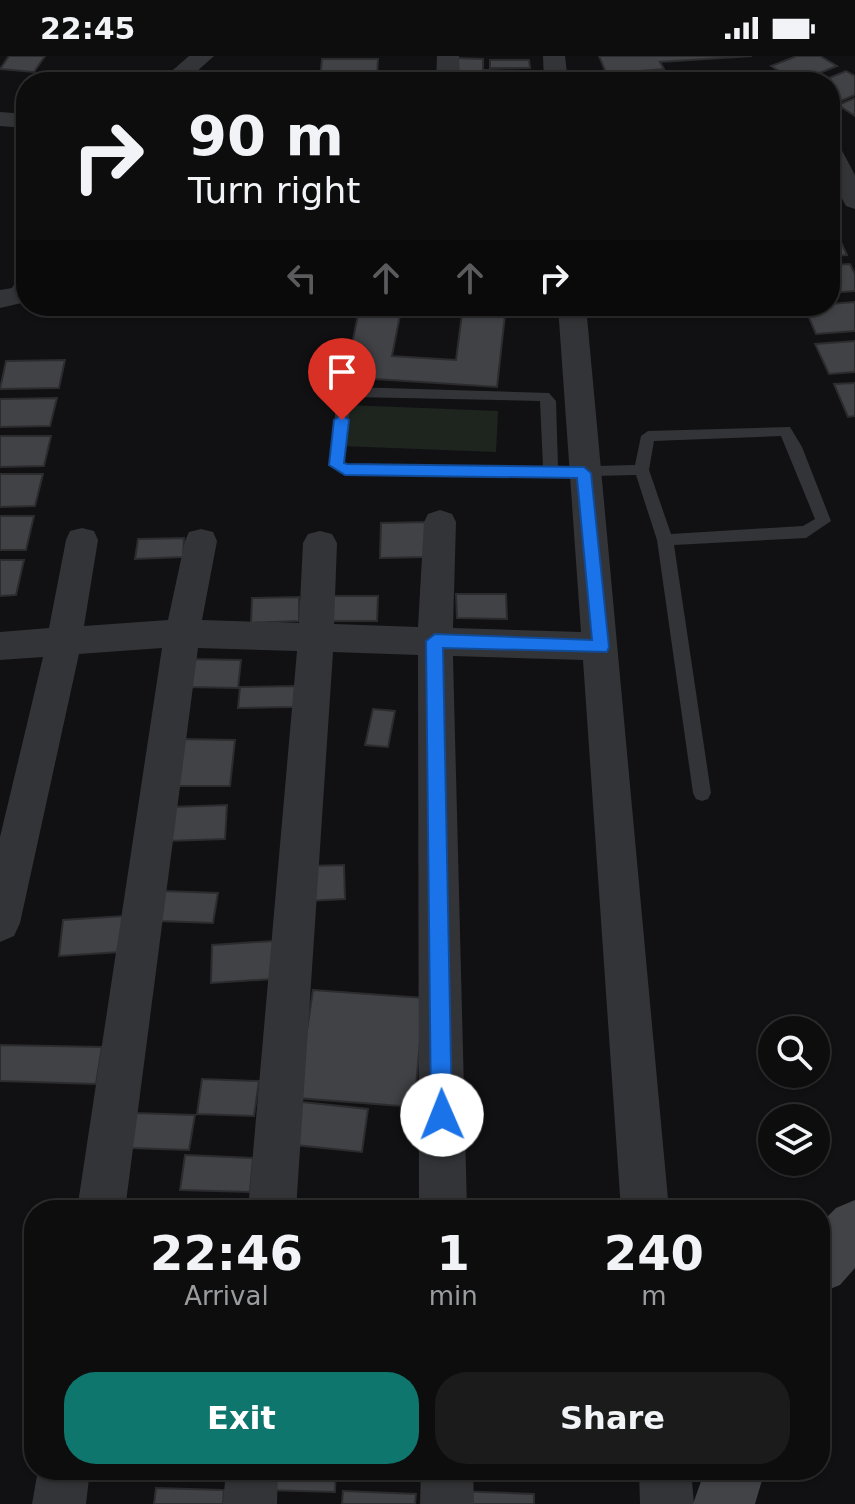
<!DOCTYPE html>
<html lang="en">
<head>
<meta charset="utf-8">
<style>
	:root { --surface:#0d0d0e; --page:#1b1b1c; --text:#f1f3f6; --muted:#9a9c9e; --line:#2d2d2e; --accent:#0f766e }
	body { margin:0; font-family:"DejaVu Sans",sans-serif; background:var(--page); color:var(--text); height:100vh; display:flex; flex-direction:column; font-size:30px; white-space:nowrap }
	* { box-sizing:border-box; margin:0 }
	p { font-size:26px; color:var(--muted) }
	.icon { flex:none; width:44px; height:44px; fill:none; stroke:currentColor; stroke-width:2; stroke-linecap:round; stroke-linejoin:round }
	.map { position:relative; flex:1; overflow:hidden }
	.details { position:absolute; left:24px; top:1144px; width:806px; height:280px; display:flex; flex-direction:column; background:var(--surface); border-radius:32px; box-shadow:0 2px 6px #0004,0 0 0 2px var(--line) }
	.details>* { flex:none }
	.guide { position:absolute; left:16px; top:16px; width:824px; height:244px; border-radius:32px; box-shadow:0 2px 6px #0004,0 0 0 2px var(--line); background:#0d0d0e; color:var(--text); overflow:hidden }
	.buttons { position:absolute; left:758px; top:960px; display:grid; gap:16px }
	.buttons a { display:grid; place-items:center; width:72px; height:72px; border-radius:50%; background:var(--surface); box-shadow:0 2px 6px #0004,0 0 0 2px var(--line); font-size:40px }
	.pin { position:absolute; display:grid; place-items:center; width:68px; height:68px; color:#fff; margin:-82px -34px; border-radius:50% 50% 50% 0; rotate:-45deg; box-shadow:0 0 8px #0007 }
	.pin .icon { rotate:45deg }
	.me { position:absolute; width:88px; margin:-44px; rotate:359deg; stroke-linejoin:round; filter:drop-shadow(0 0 6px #0008) }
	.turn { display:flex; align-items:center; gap:28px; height:168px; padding:0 40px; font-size:36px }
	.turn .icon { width:104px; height:104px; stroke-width:2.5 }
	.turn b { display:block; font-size:56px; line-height:68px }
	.lanes { display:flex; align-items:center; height:76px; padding:0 40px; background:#0003; justify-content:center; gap:40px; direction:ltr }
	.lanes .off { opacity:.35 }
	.eta { display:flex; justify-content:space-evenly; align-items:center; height:136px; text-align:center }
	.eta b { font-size:48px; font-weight:600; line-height:56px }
	.primary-button { display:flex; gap:16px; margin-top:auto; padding:16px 40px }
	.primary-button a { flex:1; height:92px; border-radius:32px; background:var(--accent); color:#fff; font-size:32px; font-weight:600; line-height:92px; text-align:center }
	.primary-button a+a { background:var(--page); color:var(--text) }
	.status { display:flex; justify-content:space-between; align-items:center; height:56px; padding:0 40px; background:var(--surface); direction:ltr }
	.status svg { height:22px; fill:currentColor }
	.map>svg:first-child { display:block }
</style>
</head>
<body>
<div class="status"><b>22:45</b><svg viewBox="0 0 49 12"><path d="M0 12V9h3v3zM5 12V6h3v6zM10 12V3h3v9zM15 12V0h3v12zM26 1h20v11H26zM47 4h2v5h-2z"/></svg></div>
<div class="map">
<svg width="855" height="1448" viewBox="0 0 855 1448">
	<rect width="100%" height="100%" fill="#111113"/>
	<path fill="#1e251f" d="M347 349 498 355 496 396 341 390Z"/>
	<path fill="#404246" stroke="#2c2c2f" stroke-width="2" fill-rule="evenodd" d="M9 0H45L34 16 0 13Z
		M599 0H752L660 6 664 13 640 15 643 19 608 22Z
		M797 0H820L837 10 797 26 771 10Z
		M455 2 483 3V21H455Z
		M322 3H378L377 22H320Z
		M490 4H529L530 12H490Z
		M485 14 523 15 524 25H485Z
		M846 15 855 20V39L833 48 830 46V26H819Z
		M855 42V60L838 49Z
		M830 173H835L847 199 830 200Z
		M850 208 855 218V235L830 237V209Z
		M855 246V275L816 278 804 250Z
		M360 250H506L497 331 345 321ZM401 254 462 258 456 304 392 300Z
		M855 285V316L829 318 815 288Z
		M65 304 59 332 0 333 6 305Z
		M855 327V360L848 361 834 328Z
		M57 342 50 370 0 371V343Z
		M0 380H51L44 410 0 411Z
		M0 418H43L35 450 0 451Z
		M0 460H34L26 494H0Z
		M427 466 428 501 380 502 381 467Z
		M184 482 183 501 135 503 138 483Z
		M0 504H24L16 539 0 540Z
		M456 538H506L507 563 457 562Z
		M328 540H378L377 565H327Z
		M299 541V565L251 567 252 542Z
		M190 603 241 604 238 632 186 631Z
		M295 630 294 651 238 652 240 631Z
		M373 653 395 655 388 691 365 689Z
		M182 683 235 684 230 730H175Z
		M227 749 225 783 167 785 170 751Z
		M344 809 345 843 307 845V810Z
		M164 835 218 837 213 867 159 865Z
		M123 860 120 896 59 900 63 864Z
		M273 885V923L211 927 212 889Z
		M313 934 424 942 414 1051 297 1042Z
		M0 989 102 991 96 1028 0 1025Z
		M202 1023 259 1025 254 1060 197 1058Z
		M302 1046 368 1053 362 1096 295 1089Z
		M136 1057 195 1059 189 1094 130 1092Z
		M185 1099 253 1102 250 1136 180 1134Z
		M267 1414H336L335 1436 265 1434Z
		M156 1432 224 1434 223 1448H154Z
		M343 1435 416 1438 415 1448H342Z
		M453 1435 534 1438V1448H453Z"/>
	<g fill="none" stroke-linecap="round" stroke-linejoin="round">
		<path fill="#333437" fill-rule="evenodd" d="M351 331 549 337 556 345 558 411 635 409 641 380 648 375 790 371 802 391 831 465 806 482 674 489 711 737 708 743 702 745 696 743 693 737 657 484 636 419 551 421 340 417 329 409 337 342ZM354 341 540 345 543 411 347 408 344 406 351 344ZM781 380 815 463 803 470 671 478 649 414 654 385Z"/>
		<path fill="#333437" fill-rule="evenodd" d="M189 0H214L185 26H159Z
			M437 0H459L460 26H436Z
			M543 0H565L568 26H544Z
			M263 15 402 19 410 21 414 26H250L255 17Z
			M0 56 26 58V72L0 70Z
			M830 87 839 89 855 119V153L846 150 830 120Z
			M26 222V246L0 252V234L12 232 16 225Z
			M558 250H586L669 1154H621L583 604 453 600 467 1154H419L418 599 333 596 296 1154H248L297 595 198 592 125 1154H77L162 592 79 598 20 867 14 880 0 886V781L43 601 0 604V576L49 572 66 484 70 475 82 472 94 475 98 484 84 570 168 564 185 485 189 476 201 473 213 476 217 485 202 564 299 567 303 487 308 478 320 475 332 478 337 487 334 568 418 571 424 466 428 458 440 454 452 458 456 466 453 572 581 576Z
			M38 1414H90L86 1448H32Z
			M226 1414H278L277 1448H223Z
			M421 1414H473L474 1448H420Z
			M639 1414H691L694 1448H640Z"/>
		<path fill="#414347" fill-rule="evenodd" d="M855 1144V1212L840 1229 820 1237V1168L836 1152Z
			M705 1414H765L755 1448H693Z"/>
	</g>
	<path fill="#1a73e8" stroke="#114b97" stroke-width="2" d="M342 359 349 364 344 407 347 408 584 411 591 417 609 591 607 596 443 592 452 1059 449 1067 442 1070 434 1067 431 1059 426 585 435 578 592 584 577 422 345 419 329 409 334 364Z"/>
</svg>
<div class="buttons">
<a><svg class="icon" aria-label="search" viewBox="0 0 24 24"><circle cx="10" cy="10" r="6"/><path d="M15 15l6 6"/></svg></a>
<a><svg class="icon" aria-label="layers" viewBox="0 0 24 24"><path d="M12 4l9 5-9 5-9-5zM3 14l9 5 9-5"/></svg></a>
</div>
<div class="pin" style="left:342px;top:364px;background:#d93025"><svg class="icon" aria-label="arrive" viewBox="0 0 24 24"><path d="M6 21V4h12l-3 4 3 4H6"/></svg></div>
<svg class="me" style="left:442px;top:1059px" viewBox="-20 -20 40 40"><circle r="19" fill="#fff"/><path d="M0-13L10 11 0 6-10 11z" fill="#1a73e8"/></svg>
<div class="guide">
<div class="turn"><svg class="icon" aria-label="right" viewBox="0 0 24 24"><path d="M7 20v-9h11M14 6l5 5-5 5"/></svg><div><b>90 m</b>Turn right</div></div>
<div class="lanes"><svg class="icon off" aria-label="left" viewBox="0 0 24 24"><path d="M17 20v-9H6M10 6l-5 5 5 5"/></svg><svg class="icon off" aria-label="ahead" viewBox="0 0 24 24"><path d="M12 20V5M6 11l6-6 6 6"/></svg><svg class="icon off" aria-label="ahead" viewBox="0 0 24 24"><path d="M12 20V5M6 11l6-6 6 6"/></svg><svg class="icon" aria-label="right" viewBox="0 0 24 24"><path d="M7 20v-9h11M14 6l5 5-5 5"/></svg></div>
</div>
<section class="details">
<div class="eta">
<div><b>22:46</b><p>Arrival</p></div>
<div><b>1</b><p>min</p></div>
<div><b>240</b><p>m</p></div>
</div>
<div class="primary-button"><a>Exit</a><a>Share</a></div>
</section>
</div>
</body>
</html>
